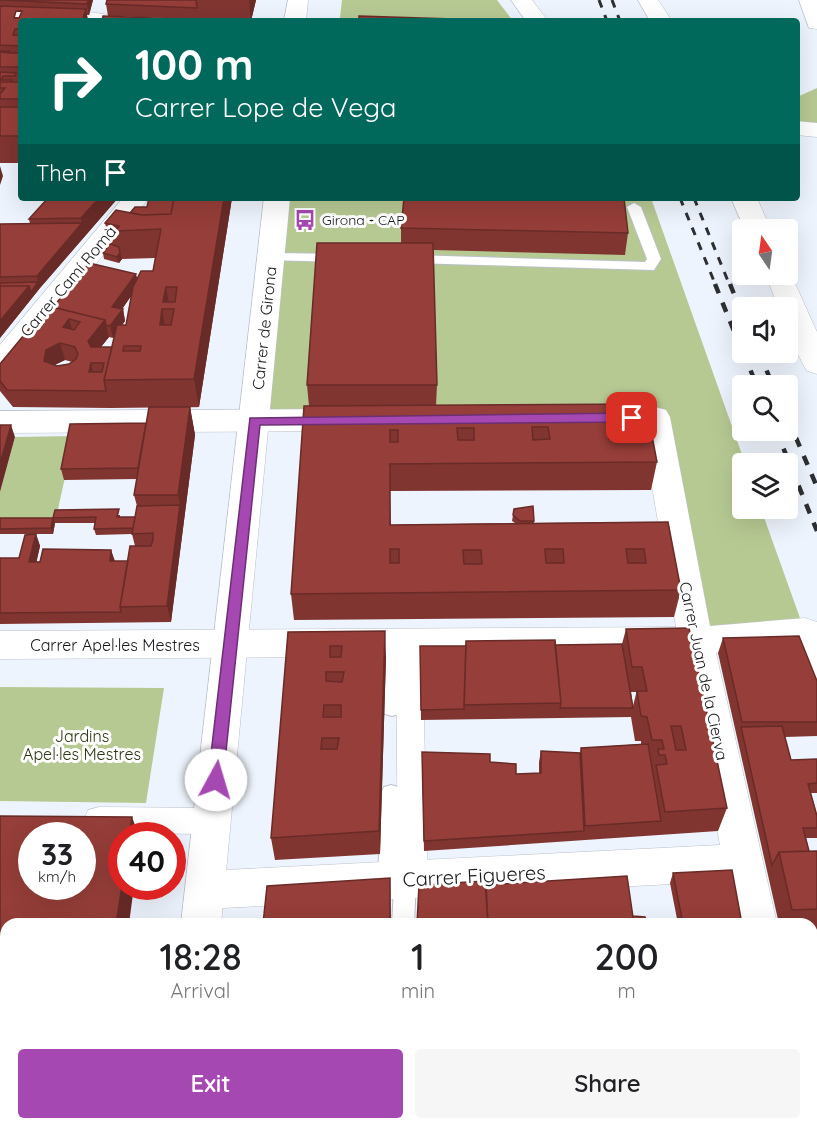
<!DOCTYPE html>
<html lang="en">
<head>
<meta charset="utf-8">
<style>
	:root { --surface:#fff; --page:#f6f6f6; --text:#202124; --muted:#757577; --accent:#a648b1 }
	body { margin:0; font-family:Quicksand,sans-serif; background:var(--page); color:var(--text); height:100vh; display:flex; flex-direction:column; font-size:22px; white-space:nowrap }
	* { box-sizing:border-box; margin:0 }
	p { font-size:20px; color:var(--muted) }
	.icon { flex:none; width:33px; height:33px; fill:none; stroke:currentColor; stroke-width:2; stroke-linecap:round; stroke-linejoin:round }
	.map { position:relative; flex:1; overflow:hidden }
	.side { position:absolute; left:0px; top:918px; width:818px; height:212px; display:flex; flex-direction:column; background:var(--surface); border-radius:18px 18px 0 0; box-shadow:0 6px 24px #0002 }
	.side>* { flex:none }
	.hud { position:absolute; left:18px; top:18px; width:782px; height:183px; border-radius:6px; box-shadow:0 6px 24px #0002; background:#00695c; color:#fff; overflow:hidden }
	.needle { width:39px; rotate:347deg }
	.fabs { position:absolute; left:732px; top:219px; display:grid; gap:12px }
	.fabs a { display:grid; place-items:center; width:66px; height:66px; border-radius:6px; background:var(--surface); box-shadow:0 6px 24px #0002; font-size:30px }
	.speed { position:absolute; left:18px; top:822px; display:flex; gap:12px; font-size:30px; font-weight:700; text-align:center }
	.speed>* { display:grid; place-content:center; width:78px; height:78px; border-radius:50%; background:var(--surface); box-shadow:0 6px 24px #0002; line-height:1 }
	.speed small { font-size:15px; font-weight:400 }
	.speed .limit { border:9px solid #d22; background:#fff; color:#111 }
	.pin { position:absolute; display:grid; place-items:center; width:51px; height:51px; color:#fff; margin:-26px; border-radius:12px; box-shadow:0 3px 9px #0006 }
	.me { position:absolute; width:66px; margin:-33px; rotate:6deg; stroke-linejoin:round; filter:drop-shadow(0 0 4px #0008) }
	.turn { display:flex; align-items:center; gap:21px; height:126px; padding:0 18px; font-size:27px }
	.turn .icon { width:78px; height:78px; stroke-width:2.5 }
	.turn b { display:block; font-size:42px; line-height:51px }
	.then { display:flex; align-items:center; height:57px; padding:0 18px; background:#0003; gap:12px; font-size:22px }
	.eta { display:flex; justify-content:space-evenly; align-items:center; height:102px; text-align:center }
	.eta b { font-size:36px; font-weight:600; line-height:42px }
	.cta { display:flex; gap:12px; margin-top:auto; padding:12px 18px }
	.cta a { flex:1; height:69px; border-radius:6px; background:var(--accent); color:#fff; font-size:24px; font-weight:600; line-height:69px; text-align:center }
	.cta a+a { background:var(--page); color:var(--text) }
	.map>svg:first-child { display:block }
</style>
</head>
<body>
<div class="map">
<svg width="817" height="1129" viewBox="0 0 817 1129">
	<rect width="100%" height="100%" fill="#eef4fd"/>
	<path fill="#b7c993" d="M342 0H497L513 21 340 18Z
		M817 88V129L797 127V97Z
		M277 198H651L745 463 742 464V508L761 509 805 632 696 641 655 418 254 421Z
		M74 436 55 523 0 524V492L15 437Z
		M0 687 164 688 146 803 0 801Z"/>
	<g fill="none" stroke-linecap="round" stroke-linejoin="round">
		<defs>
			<path id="service" d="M634 203 641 207 661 259 654 270 411 263 404 259 411 255 645 262 647 259 627 207Z
				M271 253 341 254 348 258 341 262 266 260 264 257Z
				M393 636 400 639 402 644V708L399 714 392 716 385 714 382 708 384 644 386 639Z
				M391 785 398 787 401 794 400 872 405 870 413 873 416 880 414 924H392L394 889 389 891 381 888 378 881 381 794 384 787Z
				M628 1124H652L653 1129H629Z"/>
			<path id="pedestrian" d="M409 632 418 635 422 643 428 880 424 890 413 894 402 890 398 880 396 643 400 635Z
				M99 807 212 808 223 811 227 821 223 831 212 834 99 833 88 830 84 820 88 810Z"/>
			<path id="minor" d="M511 0H532L548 21H526Z
				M638 0H658L672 21H650Z
				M799 0H817V29L809 28Z
				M0 8 90 12 116 16 119 21 0 20Z
				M796 121 817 123V137L796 135Z
				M123 198H149L10 371 0 374V345Z
				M731 198H757L771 230H745Z
				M788 268 817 332V374L807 371C795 351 788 331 788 308H779L765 274H788Z
				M655 407 666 410 670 417 710 626 805 618 817 622V679L805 674 793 647 716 653 777 924H737L728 881 205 909 191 903 185 890 191 877 205 871 720 845 682 655 0 659V631L676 627 642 428H604L593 425 589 418 593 411 604 408Z
				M348 409 359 413 363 420 359 427 348 431 0 433V411Z
				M812 1107 817 1113V1129H777V1124H812Z"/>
			<path id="tertiary" d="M288 0H308L306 21H284Z
				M264 198H290L221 924H181Z
				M157 1124H201L202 1129H156Z"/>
		</defs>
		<use href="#service" stroke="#bac0c9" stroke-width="2"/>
		<use href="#pedestrian" stroke="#bac0c9" stroke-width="1"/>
		<use href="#minor" stroke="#bac0c9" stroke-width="1"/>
		<use href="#tertiary" stroke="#bac0c9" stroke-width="1"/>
		<use href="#service" fill="#fff" fill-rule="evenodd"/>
		<use href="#pedestrian" fill="#fff" fill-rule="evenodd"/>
		<use href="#minor" fill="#fff" fill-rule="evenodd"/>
		<use href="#tertiary" fill="#fff" fill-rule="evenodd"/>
		<path stroke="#2d2f33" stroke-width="3" stroke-dasharray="8 8" stroke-linecap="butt" d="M599 0 607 21
			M612 0 620 21
			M680 198 716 286
			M694 198 730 286"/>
		<path stroke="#2d2f33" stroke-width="4.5" stroke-dasharray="10 10" stroke-linecap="butt" d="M715 284 742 351
			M730 284 742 314
			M743 352 757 386
			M759 352 773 386
			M788 419 817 487
			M776 430 817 531"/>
	</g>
	<path fill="#813531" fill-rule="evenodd" d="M0 0H93L89 15H87L88 21H21V163H0ZM16 12H22L19 17H14Z
		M107 0H256L251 21 108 16 106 4Z
		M118 198 40 288 0 338V224H30L29 219Z
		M149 198H232L199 407 111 408 13 407 0 391V364L53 307 137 278 153 271 155 258 122 259 119 263 104 259 103 253 110 244 105 223 147 207ZM131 296 126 325H122L125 321 123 309H122ZM115 335 112 347H101L109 337 113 338ZM65 360 72 362 69 364 57 366 54 365Z
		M401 228 628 233 625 255 433 250 437 385 436 406 646 404 657 462 651 490 390 491 391 525 515 523 512 521 514 509 534 521V523L668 522 681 590 674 617 294 620 291 594 309 406 307 385 401 243Z
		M190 407 195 435 171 622 0 624V558H19L36 534 40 546 36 562 111 550 114 561H128L135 546 132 534 96 535 94 529 95 523H55L53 534H0V518H53L120 515V517H135L137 506 134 495 137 479 64 480 61 469 146 423Z
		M626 629 727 808 718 831 424 851 422 763 490 762 516 774 539 773V762L541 751 580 753 581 748 641 744V741H635L631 717 421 720 420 657 555 645 622 644ZM631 692H636V694L633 706Z
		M288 632 386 657 380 854 275 860 271 838Z
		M723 638 817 681V736L785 737 791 760 817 759V793H811L817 816V838H806L809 851H817V930H812V924H779L718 653Z
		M673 873 742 924H678L670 883Z
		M812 976H817V1097L812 1073Z
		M709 1124H791L792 1129H710Z"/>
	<path fill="#692b28" d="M88 0H93L89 15 87 4Z
		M249 0H256L251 21Z
		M86 9 88 21H82Z
		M0 166 3 176 0 185Z
		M99 198H118L40 288 0 338V321L29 286 38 282 37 276 82 223 81 218Z
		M224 198H232L199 407 194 379Z
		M120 253 122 259 119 263 117 257Z
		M136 274 139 285 115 319 112 307Z
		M166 287 170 309 163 302Z
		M123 309 125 321 113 338 110 326Z
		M162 309 167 337 160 325Z
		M69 319 74 336 63 327Z
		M105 320 109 337 92 358 88 341Z
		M60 343 65 360 51 367 44 361 46 350Z
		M91 363 95 380 89 372Z
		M190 407 195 435 171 622 167 606 180 505 178 495Z
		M11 425 15 437 0 492V464Z
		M53 518 55 523 53 534 51 528Z
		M36 534 40 546 34 574 29 562Z
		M111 550 115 561H110Z
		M385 631 386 657 380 854 379 831Z
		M132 817 139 836H129Z
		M390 878 391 924H390Z
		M122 886H134L129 924H116Z
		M87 1124H101L100 1129H86Z"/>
	<path fill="#963e39" stroke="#692b28" stroke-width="1.5" fill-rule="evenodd" d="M0 0H88L87 4Z
		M107 0H196L197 8 106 4Z
		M0 6 86 9 82 21 45 19 44 21H21V29H15L13 35H19L21 31V46L0 45ZM16 11H22L19 18H14Z
		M103 16 229 21H102Z
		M359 16 485 20V21H359Z
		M0 51H10V53L0 52Z
		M0 52 21 53V67H0Z
		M0 72 16 73 15 76H3L1 80H12L11 82H0Z
		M0 82H21V99H0V94L5 88H0Z
		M0 107H21V136H0Z
		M48 198H99L81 218 29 219Z
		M149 198H174L171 214 142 215 130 213 135 207H147Z
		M174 198H224L194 379 104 380 117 325H126L133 287 141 271H153L161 229 116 231 119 226 105 223 116 210 142 215 171 214ZM166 287H177L175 302H163ZM162 309H174L171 325H160ZM124 346H141L140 351H123Z
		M404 198H624L628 233 401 228Z
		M82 223 37 276 0 277V224Z
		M317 243H433L437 385H307Z
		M110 244 119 247 120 253 117 257 103 253Z
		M89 263 136 274 112 307 123 309 110 326 106 325 105 320 53 307Z
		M38 282 31 292 29 286H0V283Z
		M0 286H29L0 321Z
		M48 306 105 320 88 341 91 347H112L104 380 106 391 7 390 0 381V364ZM69 319 80 322 74 330 63 327ZM60 343 75 347 78 354 76 359 69 364 57 366 44 361 46 350ZM91 363H104L102 372H89Z
		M646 404 657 462 390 464V525L668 522 681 590 291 594 304 406ZM532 427H548L550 439 533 440ZM607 427H624L626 439H609ZM457 428H474V440H458ZM390 430H398V442H390ZM390 549H399V563H390ZM545 549H563L564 563H546ZM626 549H644L646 563H628ZM463 550H481L482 564H464Z
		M149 407H190L178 495H134Z
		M146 423 138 468 61 469 70 424Z
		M0 425H11L0 464Z
		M180 505 167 606 120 607 130 546H151L153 540V533L132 534 137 506Z
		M533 506 534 521H520L513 515 514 509Z
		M119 509 117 517H135L133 528 94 529 96 517 53 518 55 510Z
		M0 518H53L51 528 0 529Z
		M36 534 29 562H40L43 549 111 550 110 561H128L120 607 121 612 0 613V558H19L25 535Z
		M689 628 727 808 665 812 656 765 667 764 665 755H659L658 749H664L662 740H652L647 717 641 716 637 691H647L642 667H632L626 629ZM671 726H681L686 750H676Z
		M385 631 379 831 271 838 288 632ZM330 646H342L341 657H330ZM326 672H344L342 682 326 681ZM324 705H341V717H323ZM322 738H339L337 749H321Z
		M799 636 817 681V722H742L723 638Z
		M555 640 561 703 464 705 466 641Z
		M622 644 633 708H560L561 703 555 645Z
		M420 646H466L464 709 421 710Z
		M782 726 791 760 817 759V783L808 784 817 816V828H803L809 851 779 852 772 865 741 727Z
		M648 744 661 821 585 826 581 748Z
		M541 751 580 753 584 831 424 841 422 752 490 754V762L516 764V774L541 773Z
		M0 816 132 817 129 836H122V886L116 924H6V1124H87L86 1129H0ZM32 836H82V886H32Z
		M817 851V909L792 910 779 852Z
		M732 870 742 924H683L673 873Z
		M627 876 634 924 488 923 486 885Z
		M390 878V924H263L267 886Z
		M485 881 488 923H493V924H417L419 885Z
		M633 916 645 917 647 924H634Z
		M812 976H817V1011H816L812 1017Z
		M247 1124H382V1129H246Z
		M382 1124H408V1129H382Z
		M464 1124H631L632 1129H465Z
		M659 1124H688L689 1129H659Z
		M723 1124H791L792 1129H724Z"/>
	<path fill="#a648b1" stroke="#6c2f73" stroke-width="1.5" d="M632 413 638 418 632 422 260 425 223 780 221 785 216 787 210 785 208 780 250 418Z"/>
	<defs>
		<symbol id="bus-bare" viewBox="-9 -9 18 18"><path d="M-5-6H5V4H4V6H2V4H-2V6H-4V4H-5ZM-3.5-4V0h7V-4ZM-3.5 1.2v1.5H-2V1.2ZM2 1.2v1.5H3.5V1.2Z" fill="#a648b1" stroke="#fff" stroke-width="2.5" paint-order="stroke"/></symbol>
	</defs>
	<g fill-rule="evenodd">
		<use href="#bus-bare" x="290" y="205" width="30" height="30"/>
	</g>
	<g text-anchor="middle" stroke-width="6" stroke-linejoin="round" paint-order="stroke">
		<g font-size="14" fill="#16181b" stroke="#fff" text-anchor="start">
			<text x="322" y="225">Girona - CAP</text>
		</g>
		<g font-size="16" fill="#16181b" stroke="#fff">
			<text transform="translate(68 281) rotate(-50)" y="6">Carrer Camí Romà</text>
			<text transform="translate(264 328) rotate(-84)" y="6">Carrer de Girona</text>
			<text x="115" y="651">Carrer Apel·les Mestres</text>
			<text transform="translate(704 671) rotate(78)" y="6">Carrer Juan de la Cierva</text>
		</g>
		<g font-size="16" fill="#2b3510" stroke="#fff">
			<text x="82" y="742">Jardins<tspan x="82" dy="18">Apel·les Mestres</tspan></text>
		</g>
		<g font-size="20" fill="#16181b" stroke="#fff">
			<text transform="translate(474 876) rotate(-3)" y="7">Carrer Figueres</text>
		</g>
	</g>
</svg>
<div class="fabs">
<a><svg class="needle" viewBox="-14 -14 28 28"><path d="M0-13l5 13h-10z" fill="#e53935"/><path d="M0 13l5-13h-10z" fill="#757577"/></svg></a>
<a><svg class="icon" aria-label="sound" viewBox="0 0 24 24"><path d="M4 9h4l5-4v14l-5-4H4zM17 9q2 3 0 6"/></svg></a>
<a><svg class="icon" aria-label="search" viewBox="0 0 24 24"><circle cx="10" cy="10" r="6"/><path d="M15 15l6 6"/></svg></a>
<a><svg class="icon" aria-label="layers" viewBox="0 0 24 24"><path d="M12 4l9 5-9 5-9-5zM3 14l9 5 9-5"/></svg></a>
</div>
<div class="speed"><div>33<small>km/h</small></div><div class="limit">40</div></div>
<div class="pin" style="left:632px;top:418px;background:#d93025"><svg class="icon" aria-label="arrive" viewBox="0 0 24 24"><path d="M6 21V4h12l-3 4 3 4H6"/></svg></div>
<svg class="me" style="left:216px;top:780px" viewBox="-20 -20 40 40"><circle r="19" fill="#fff"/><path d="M0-13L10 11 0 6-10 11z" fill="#a648b1"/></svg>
<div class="hud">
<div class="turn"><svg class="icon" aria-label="right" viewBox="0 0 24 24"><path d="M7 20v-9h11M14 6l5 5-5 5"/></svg><div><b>100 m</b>Carrer Lope de Vega</div></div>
<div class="then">Then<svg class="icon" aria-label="arrive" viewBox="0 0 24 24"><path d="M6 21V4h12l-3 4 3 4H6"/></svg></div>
</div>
<section class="side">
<div class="eta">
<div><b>18:28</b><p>Arrival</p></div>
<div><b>1</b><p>min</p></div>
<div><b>200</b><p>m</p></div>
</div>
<div class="cta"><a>Exit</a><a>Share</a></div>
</section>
</div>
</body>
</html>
